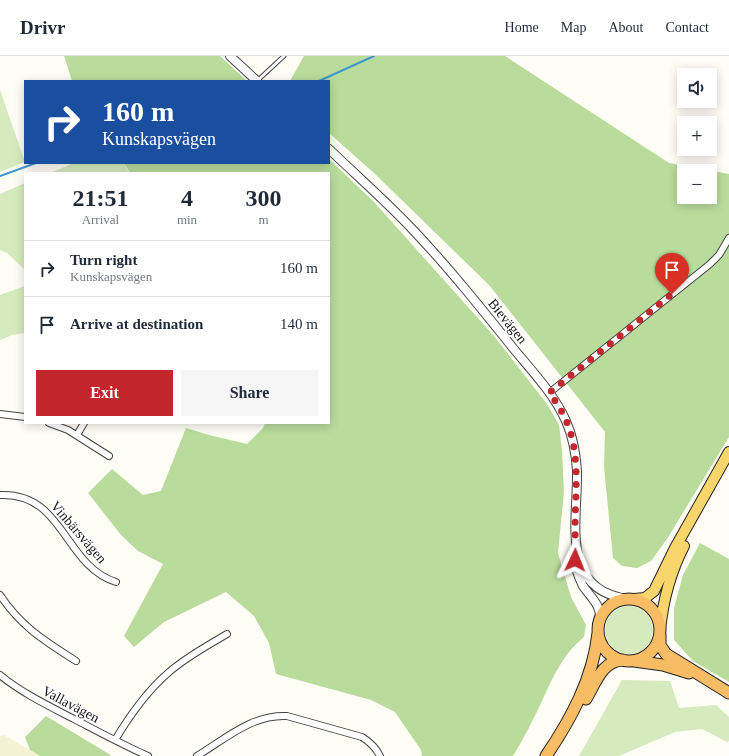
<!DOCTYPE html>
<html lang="en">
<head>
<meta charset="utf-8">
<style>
	:root { --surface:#fff; --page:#f6f6f7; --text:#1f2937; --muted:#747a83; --line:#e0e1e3; --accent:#c4262e }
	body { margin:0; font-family:"Times New Roman",serif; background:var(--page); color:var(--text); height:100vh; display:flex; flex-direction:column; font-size:15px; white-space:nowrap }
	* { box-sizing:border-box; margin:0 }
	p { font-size:13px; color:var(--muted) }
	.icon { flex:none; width:22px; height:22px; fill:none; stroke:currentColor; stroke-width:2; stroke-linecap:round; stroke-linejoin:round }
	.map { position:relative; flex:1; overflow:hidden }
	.side { position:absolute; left:24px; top:116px; width:306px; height:252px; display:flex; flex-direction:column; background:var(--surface); border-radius:0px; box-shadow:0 2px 10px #0003 }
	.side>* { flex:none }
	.top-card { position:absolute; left:24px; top:24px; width:306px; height:84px; border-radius:0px; box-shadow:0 2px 10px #0003; background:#1a4fa0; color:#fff; overflow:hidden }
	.tools { position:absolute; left:677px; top:12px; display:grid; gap:8px }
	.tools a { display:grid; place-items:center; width:40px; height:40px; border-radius:0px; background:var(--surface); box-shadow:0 2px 10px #0003; font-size:20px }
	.pin { position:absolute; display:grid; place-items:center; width:34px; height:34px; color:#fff; margin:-41px -17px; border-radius:50% 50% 50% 0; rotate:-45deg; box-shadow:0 0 4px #0007 }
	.pin .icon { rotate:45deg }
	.me { position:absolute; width:44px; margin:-22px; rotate:2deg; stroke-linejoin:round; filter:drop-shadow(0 0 3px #0008) }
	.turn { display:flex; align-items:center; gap:14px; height:84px; padding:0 12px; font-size:18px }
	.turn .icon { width:52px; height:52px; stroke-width:2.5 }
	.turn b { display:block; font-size:28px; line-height:34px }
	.eta { display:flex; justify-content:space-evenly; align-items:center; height:68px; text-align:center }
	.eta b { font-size:24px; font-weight:600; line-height:28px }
	.action { display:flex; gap:8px; margin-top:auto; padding:8px 12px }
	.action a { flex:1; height:46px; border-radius:0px; background:var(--accent); color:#fff; font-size:16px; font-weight:600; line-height:46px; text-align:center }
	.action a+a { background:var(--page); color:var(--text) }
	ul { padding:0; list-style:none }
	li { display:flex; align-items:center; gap:12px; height:56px; padding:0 12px; border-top:1px solid var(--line) }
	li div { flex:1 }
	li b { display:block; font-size:15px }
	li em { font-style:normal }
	header { display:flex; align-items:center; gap:24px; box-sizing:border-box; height:56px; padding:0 20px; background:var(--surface); border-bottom:1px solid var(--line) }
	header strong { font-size:19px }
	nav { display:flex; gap:22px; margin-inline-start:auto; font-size:14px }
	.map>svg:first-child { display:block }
</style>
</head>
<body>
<header>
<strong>Drivr</strong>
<nav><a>Home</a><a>Map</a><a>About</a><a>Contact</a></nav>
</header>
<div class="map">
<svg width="729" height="700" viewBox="0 0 729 700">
	<rect width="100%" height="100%" fill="#fffdf5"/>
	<path fill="#f6f3d4" d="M4 679 40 700H0V680Z"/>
	<path fill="#d5ebbd" d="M0 34 25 106 0 116Z
		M74 107H124L129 117H50Z
		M25 127V214L7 197 0 194V138Z
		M25 230V277L12 279 0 284V239Z
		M605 574a24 24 0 1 1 48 0a24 24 0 1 1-48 0Z
		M622 624 670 625 679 652 716 649 729 661V685L727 686 702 673 675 676 619 700H579Z"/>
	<path fill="#b9dc9c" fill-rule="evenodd" d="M64 0H220L247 25H72Z
		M304 0H505L669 107 729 118V381L667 483 651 505 637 512 622 510 613 502 604 411 605 376 489 229 375 118 329 77V25H290ZM684 115H710V141H684Z
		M329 103 374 146 494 280 547 348 559 369 562 394 564 436 558 497 571 541 586 569 584 581C563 598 553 621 542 645 533 664 524 682 513 700H422L421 694 395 656 371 644 276 618 269 587 254 560 226 536 164 566 134 591 124 580 163 508 138 495 121 479 88 437 112 413 143 439 161 435 186 372 209 379 247 388 263 372 265 367H329V117H130L124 107H329Z
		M700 487 729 503V626L693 605 674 584V552L683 519Z
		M46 660 109 698 111 700H40L30 694 25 681Z"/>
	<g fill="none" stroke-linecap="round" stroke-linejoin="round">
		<path stroke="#3f96cf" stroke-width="2" d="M319 25 374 0
			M0 120 36 107"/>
		<defs>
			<path id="service" d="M257 25 284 0"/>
			<path id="minor" d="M549 337 710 208 719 199 729 182
				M0 358 25 361
				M49 367 68 374 109 400
				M77 379 84 367
				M0 439C64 436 64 510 116 526
				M0 539C21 571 45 585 76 605
				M0 619C22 637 49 650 74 663 99 676 123 689 148 700
				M115 684C130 659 146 636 168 617 186 601 207 590 227 578
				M197 700C225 683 253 658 287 660L362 681C370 686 376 692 380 700"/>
			<path id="tertiary" d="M230 0 257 25
				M329 93C357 120 387 146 414 175 449 212 481 252 513 292 532 315 554 338 566 365 573 381 576 398 577 415 578 465 559 534 628 543
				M575 506C576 514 579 522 583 530 591 542 602 549 600 566"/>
			<path id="primary" d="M634 543 645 542 654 535 675 492 729 396
				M660 574C663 545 670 517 684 490"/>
			<path id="trunk" d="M598 574a31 31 0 1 1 62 0a31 31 0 1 1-62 0Z
				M660 579V589L666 598 729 637
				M634 605 663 609 689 617
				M586 643C596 626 602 605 623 604
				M546 700C571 663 593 623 598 577"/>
		</defs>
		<use href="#service" stroke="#444" stroke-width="5"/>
		<use href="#minor" stroke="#444" stroke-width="8"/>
		<use href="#tertiary" stroke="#444" stroke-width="10"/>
		<use href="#primary" stroke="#222" stroke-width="12"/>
		<use href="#trunk" stroke="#222" stroke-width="13"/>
		<use href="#service" stroke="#fff" stroke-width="3"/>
		<use href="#minor" stroke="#fff" stroke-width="6"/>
		<use href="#tertiary" stroke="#fff" stroke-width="8"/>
		<use href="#primary" stroke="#f9d66b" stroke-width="10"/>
		<use href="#trunk" stroke="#f7bc64" stroke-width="11"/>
	</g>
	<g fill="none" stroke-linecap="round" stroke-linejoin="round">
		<path stroke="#c4262e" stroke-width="7" stroke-dasharray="0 12.6" d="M575 504 576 495C571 439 590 386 549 337L672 238"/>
	</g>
	<g text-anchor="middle" stroke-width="4" stroke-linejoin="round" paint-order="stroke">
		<g font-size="14" fill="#111" stroke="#fff">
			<text transform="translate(508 265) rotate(51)" y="5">Bievägen</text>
			<text transform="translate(79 476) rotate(49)" y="5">Vinbärsvägen</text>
			<text transform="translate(71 648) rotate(28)" y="5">Vallavägen</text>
		</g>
	</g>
</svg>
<div class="tools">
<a><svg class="icon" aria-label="sound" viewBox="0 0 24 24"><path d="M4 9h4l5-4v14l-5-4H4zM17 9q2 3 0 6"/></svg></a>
<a>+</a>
<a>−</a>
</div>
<div class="pin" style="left:672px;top:238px;background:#d93025"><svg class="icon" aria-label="arrive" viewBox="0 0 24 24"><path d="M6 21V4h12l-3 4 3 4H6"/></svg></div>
<svg class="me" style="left:575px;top:504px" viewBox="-20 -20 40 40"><path d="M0-17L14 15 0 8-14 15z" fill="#c4262e" stroke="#fff" stroke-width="4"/></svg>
<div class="top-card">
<div class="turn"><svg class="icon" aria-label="right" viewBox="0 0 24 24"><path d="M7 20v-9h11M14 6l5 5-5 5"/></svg><div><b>160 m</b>Kunskapsvägen</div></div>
</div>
<section class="side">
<div class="eta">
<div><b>21:51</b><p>Arrival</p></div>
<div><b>4</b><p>min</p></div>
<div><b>300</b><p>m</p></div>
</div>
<ul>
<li><svg class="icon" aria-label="right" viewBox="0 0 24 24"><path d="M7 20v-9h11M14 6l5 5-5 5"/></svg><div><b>Turn right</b><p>Kunskapsvägen</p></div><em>160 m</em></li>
<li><svg class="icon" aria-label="arrive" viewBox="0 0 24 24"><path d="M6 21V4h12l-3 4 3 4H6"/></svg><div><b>Arrive at destination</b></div><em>140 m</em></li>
</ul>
<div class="action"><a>Exit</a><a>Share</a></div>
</section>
</div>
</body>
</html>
